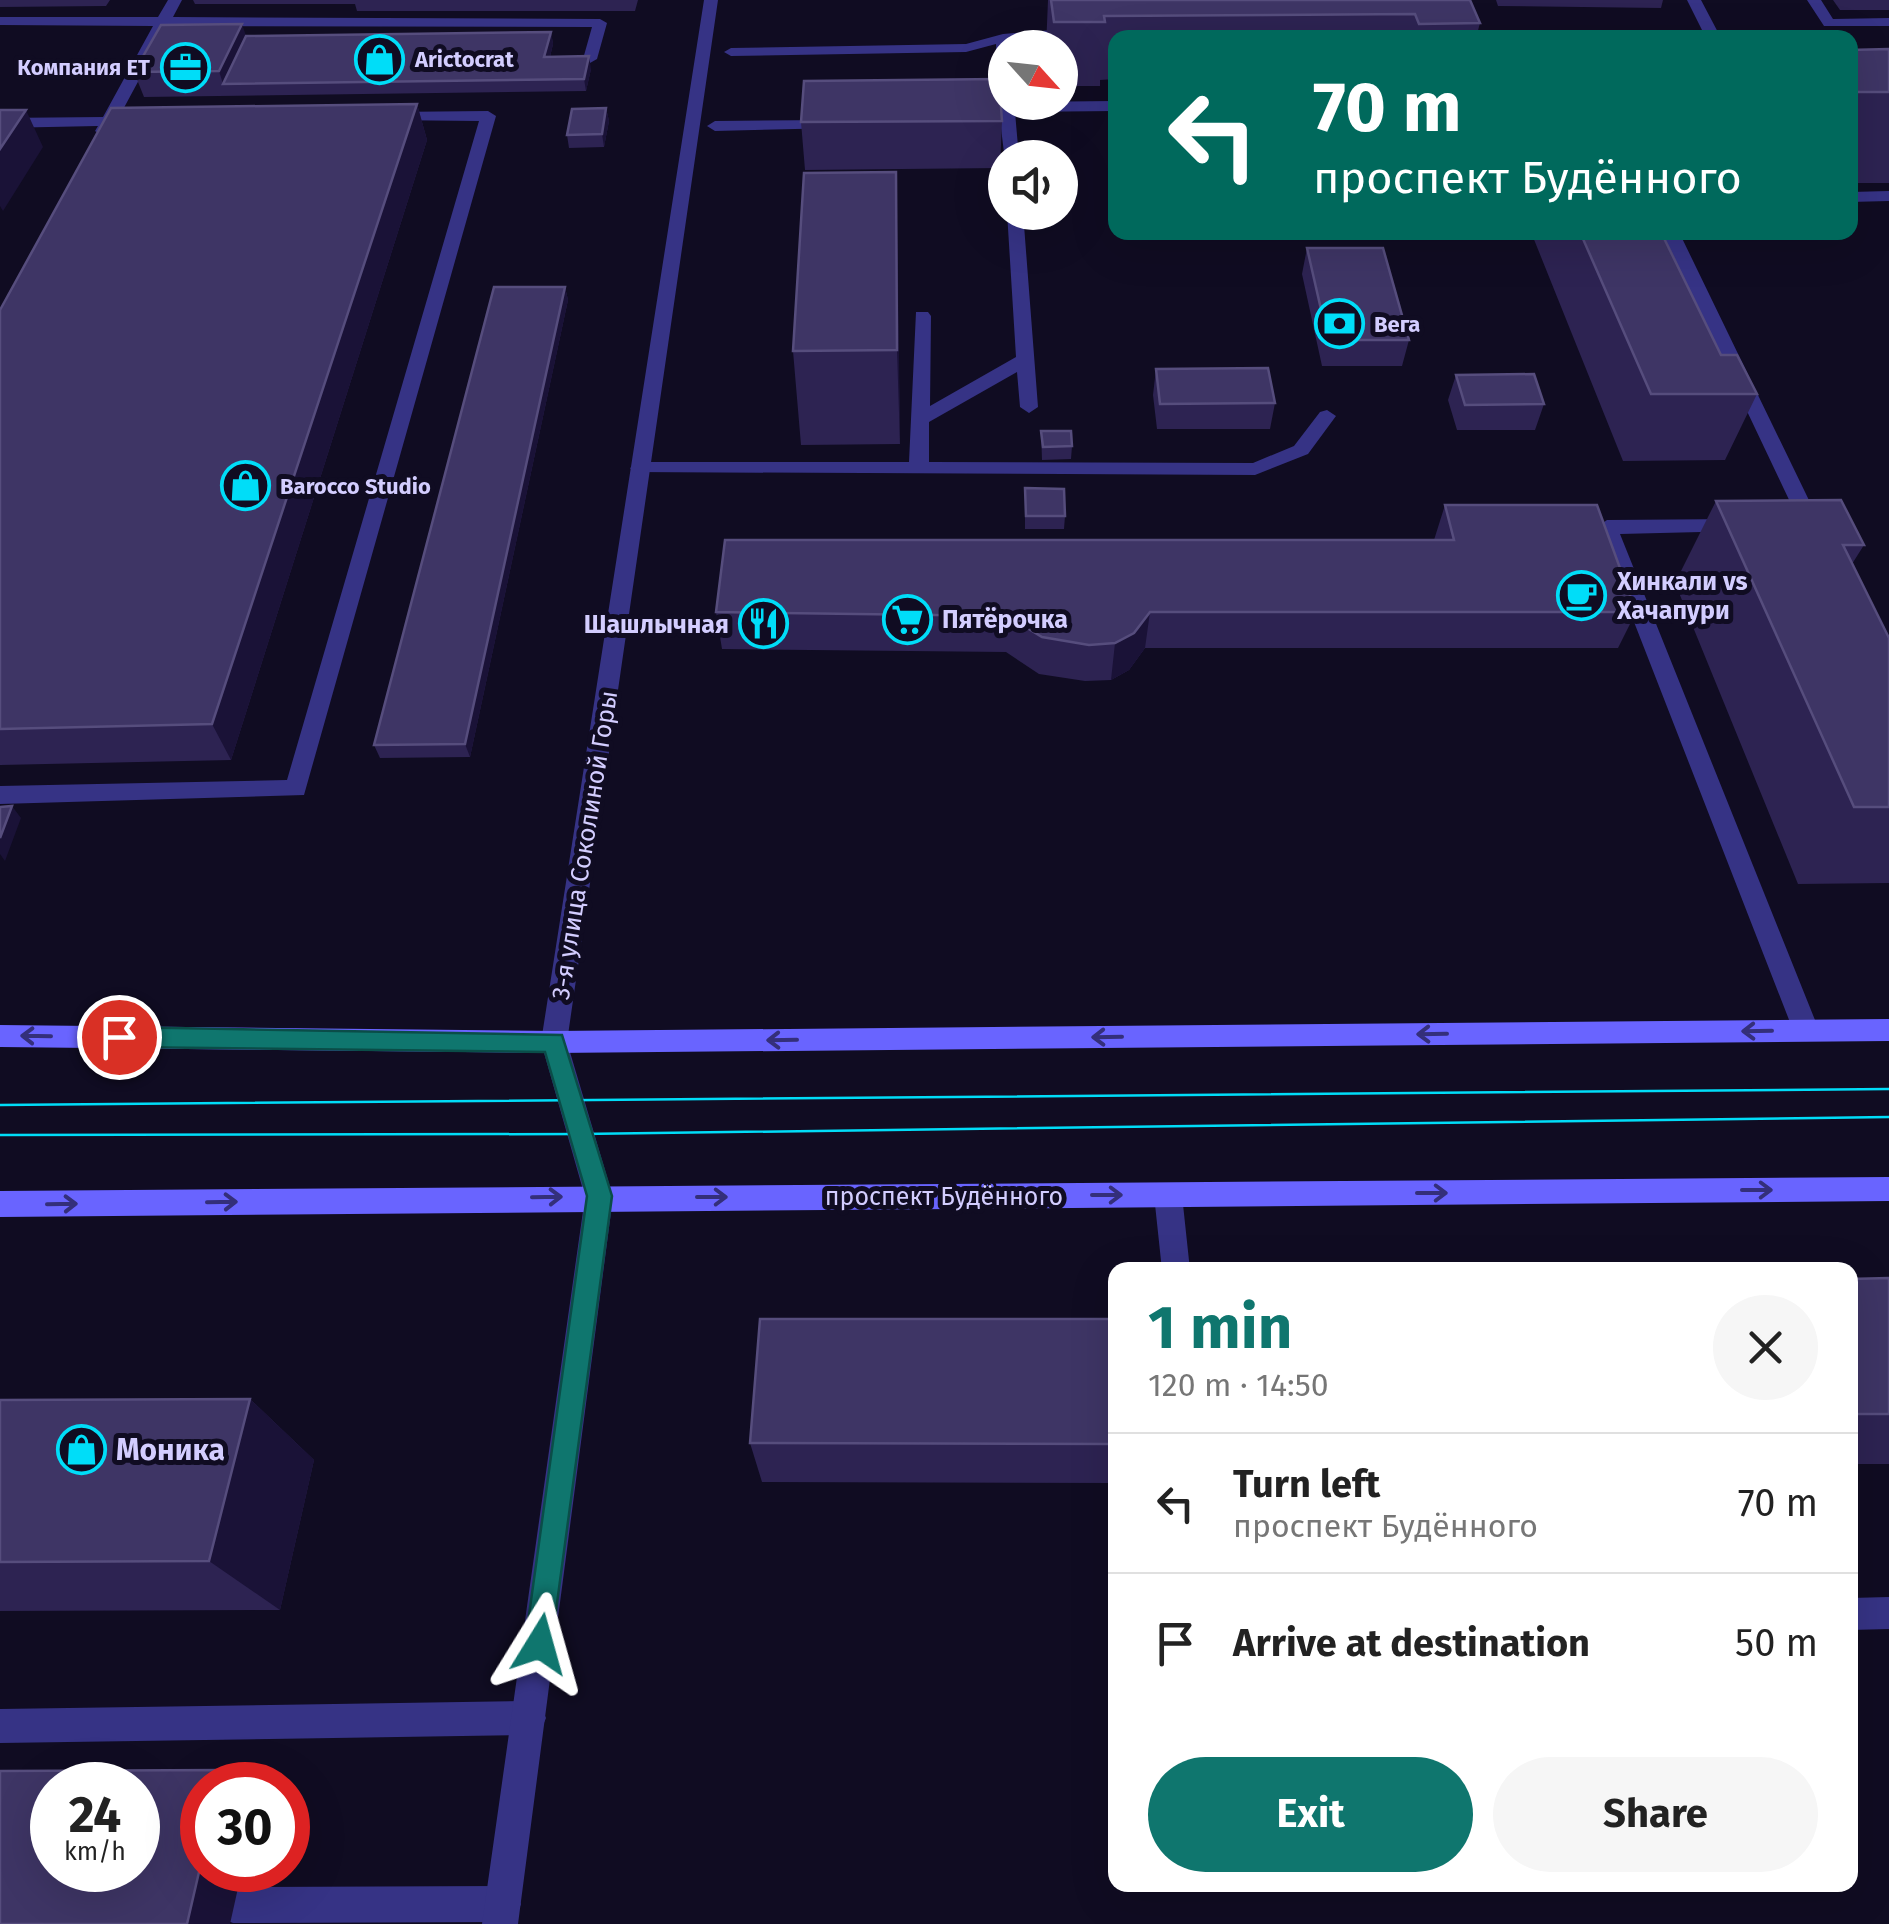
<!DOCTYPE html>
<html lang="en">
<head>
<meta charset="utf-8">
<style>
	:root { --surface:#fff; --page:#f6f6f6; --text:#222; --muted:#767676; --line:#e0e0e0; --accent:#0f766e }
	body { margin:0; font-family:"Fira Sans",sans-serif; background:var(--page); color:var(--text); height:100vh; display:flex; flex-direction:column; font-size:38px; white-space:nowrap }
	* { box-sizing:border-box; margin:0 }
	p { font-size:32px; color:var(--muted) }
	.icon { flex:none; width:55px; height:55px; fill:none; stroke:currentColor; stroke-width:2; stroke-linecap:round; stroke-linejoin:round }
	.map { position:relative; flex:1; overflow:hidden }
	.drawer { position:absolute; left:1108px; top:1262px; width:750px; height:630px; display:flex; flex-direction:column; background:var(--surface); border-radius:20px; box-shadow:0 10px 40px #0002 }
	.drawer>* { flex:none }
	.hud { position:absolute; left:1108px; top:30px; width:750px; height:210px; border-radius:20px; box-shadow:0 10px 40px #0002; background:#00695c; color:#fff; overflow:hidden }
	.needle { width:65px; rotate:117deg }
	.fabs { position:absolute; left:988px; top:30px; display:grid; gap:20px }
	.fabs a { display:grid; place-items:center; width:90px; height:90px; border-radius:50%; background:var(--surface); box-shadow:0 10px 40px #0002; font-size:50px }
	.speed { position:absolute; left:30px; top:1762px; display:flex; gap:20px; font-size:50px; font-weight:700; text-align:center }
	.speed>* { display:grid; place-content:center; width:130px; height:130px; border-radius:50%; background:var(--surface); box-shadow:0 10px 40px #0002; line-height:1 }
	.speed small { font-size:25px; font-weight:400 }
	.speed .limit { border:15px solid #d22; background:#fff; color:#111 }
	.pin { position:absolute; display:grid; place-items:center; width:85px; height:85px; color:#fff; margin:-42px; border:5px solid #fff; border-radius:50%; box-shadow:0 2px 10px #0007 }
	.me { position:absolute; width:110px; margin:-55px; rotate:8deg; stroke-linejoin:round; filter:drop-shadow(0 0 8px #0008) }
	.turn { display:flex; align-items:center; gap:35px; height:210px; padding:0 40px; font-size:45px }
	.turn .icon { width:130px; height:130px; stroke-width:2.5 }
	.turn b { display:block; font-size:70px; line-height:85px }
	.round { display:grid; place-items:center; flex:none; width:105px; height:105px; border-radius:52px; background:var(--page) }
	.overview { display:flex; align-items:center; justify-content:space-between; height:170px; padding:0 40px }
	h1 { font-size:60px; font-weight:700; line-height:75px; color:var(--accent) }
	.action { display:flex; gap:20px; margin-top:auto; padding:20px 40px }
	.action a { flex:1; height:115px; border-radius:60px; background:var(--accent); color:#fff; font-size:40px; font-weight:700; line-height:115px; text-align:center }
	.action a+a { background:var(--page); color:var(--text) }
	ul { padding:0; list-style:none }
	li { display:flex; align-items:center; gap:30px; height:140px; padding:0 40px; border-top:2px solid var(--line) }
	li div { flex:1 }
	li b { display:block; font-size:38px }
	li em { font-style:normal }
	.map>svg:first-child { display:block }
</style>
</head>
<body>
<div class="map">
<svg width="1889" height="1924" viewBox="0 0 1889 1924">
	<rect width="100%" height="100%" fill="#100c22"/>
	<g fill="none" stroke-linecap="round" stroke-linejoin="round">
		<path fill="#363385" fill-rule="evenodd" d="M168 0H182L173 17 600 19 607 23 597 59 590 63 583 59 592 27 168 26 119 117 145 118V124L114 126 103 136 95 131 98 126 0 128V118L103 117 153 26 0 25V17H158Z
			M1687 0H1701L1721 38H1706Z
			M1807 0H1821L1833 19 1889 18V26H1824Z
			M1079 28 1084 29V35L1011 42V48H1005V80L997 75 996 44 966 52 731 56 724 52 731 48 966 44 1003 34Z
			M1005 98V102L1115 101V111L1015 112 1019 158H1005V161L1001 128 969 129 961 124 969 119H1000L999 102Z
			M389 112 488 111 496 116 304 795 0 804V786L287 780 479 121 383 120V114Z
			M834 120 840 122V128L715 131 707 126 715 121Z
			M1889 191V201L1850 202V192Z
			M1007 212H1023L1038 407 1029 413 1020 407 1017 372 929 422V462L1253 463 1294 446 1320 412 1327 410 1336 416 1308 454 1255 475 633 472 630 468 640 462H909L916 312H928L931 316 930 406 1016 357Z
			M1662 232H1679L1821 525 1818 530H1804L1801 525Z
			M1735 519 1745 526 1742 531 1620 534 1819 1030 1815 1038 1806 1041 1797 1038 1793 1030 1597 527 1607 520Z
			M1168 1183 1178 1186 1182 1195 1190 1270H1162L1154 1195 1158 1186Z
			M1889 1597V1629L1850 1630V1598Z
			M529 1701 541 1706 546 1718 541 1730 529 1735 0 1743V1709Z
			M503 1886 516 1891 521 1904 516 1917 503 1922 233 1923 220 1918 215 1905 220 1892 233 1887Z"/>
		<path fill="#363385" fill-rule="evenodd" d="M704 0H718L567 1042 613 1197 518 1924H482L585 1197 541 1042Z"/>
		<path fill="#6964ff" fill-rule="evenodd" d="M1889 1019V1041L554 1053 0 1047V1025L554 1031Z
			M1889 1177V1201L0 1217V1191Z"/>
		<path stroke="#00ddf8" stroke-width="2.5" d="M0 1105 1889 1089
			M0 1135 581 1134 1889 1117"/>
	</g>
	<path fill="#2d2352" d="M0 0H110L106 6 0 7Z
		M193 0H638L635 11H357L355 4H195Z
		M1048 0H1470L1480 23 1476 38H1115V79L1100 80V86H1060V48H1046Z
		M1496 0H1663L1661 8 1498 6Z
		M1833 0H1889V10H1840Z
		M551 32 553 44 550 57 591 69 586 91 144 97 134 72 246 36Z
		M1889 49V183H1850V50Z
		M417 104 427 140 231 760 0 765V310Z
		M606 108 609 121 604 147 569 148 567 135Z
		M1002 121 1000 168 805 170 801 122Z
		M896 172 900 444 801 445 793 351Z
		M1531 232H1661L1721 355 1757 394 1725 460 1623 461Z
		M1307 248 1409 340 1402 366H1322L1302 274Z
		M565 287 568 300 470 757 380 758 374 745Z
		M1156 369 1275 403 1270 429H1157L1153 395Z
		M1456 375 1544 404 1535 430H1457L1448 400Z
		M1041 431 1072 446 1071 459 1042 460Z
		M1025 488 1065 516 1064 529H1025Z
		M1716 501 1864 545 1852 564 1889 638V883L1798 884 1675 583Z
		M1445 505 1636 612 1618 648H1145L1129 670 1111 680 1085 681 1039 674 1006 652 722 649 716 612 1434 540Z
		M1889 1278V1464H1850V1279Z
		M1115 1319V1483L762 1482 750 1443Z
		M250 1399 314 1460 280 1610 0 1611V1400Z"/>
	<path fill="#1a1237" d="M242 24 250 48 223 84 219 71Z
		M551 32 553 44 547 69 544 57Z
		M589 56 591 69 586 91 584 79Z
		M417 104 427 140 231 760 212 724Z
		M606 108 609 121 604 147 602 134Z
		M26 110 43 147 3 211 0 206V149Z
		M896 172 898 264 900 444 897 350Z
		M565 287 568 300 470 757 465 744Z
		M1150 612 1145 648 1129 670 1111 680 1115 643Z
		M12 806 21 818 5 861 0 854V838Z
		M250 1399 314 1460 280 1610 209 1561Z
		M224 1770 260 1785H220Z
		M202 1859V1870H242L230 1924H187Z"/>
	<path fill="#3e3565" stroke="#564d7d" stroke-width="2.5" fill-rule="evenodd" d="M1051 0H1470L1480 23 1419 24 1415 14 1104 16 1105 22H1054Z
		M242 24 219 71 134 72 161 25Z
		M551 32 544 57 589 56 584 79 223 84 246 36Z
		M1889 49V92H1850V50Z
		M999 79 1002 121 801 122 804 81Z
		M417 104 212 724 0 729V310L111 108Z
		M606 108 602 134 567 135 572 109Z
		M0 110H26L0 149Z
		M896 172 897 350 793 351 804 173Z
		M1580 232H1661L1721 355H1737L1757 394H1651Z
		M1307 248H1383L1409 340H1328Z
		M494 287H565L465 744 374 745Z
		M1268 368 1275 403 1160 404 1156 369Z
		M1534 374 1544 404 1465 405 1456 375Z
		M1041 431H1071L1072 446 1043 447Z
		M1025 488 1064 489 1065 516H1026Z
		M1841 500 1864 545H1843L1889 638V807H1854L1716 501Z
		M1445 505H1597L1636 612H1150L1134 633 1115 643 1089 645 1042 637 1008 616 716 612 725 540H1454Z
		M12 806 0 838V807Z
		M1889 1278V1414H1850V1279Z
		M760 1319H1115V1444L750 1443Z
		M250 1399 209 1561 0 1562V1400Z
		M224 1770 220 1785H202V1859L187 1924H0V1771ZM52 1785H138V1870H52Z"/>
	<defs><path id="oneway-shaft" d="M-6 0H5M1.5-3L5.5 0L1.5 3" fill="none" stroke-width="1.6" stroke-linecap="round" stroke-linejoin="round" transform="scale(2.5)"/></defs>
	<g stroke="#342f7a">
		<use href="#oneway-shaft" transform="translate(1757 1031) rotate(179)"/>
		<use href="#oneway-shaft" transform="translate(1432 1034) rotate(179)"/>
		<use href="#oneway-shaft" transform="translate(36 1036) rotate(-179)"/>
		<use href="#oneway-shaft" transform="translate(1107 1037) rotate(179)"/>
		<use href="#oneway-shaft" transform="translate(782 1040) rotate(179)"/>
		<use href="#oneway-shaft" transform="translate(1757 1190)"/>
		<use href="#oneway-shaft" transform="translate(1432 1193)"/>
		<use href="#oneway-shaft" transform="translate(1107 1195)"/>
		<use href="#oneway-shaft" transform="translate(547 1197) rotate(-1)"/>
		<use href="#oneway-shaft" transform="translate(712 1197)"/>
		<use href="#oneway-shaft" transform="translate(222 1202) rotate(-1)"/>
		<use href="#oneway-shaft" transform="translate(62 1204) rotate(-1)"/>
	</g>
	<path fill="#0f766e" stroke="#0a4d48" stroke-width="2.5" d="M119 1027 562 1035 612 1196 550 1655 540 1659 529 1655 525 1644 587 1196 545 1052 119 1047 110 1044 107 1037 110 1030Z"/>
	<defs>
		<symbol id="shop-ring" viewBox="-11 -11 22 22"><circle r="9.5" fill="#100c22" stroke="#00ddf8" stroke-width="1.5"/><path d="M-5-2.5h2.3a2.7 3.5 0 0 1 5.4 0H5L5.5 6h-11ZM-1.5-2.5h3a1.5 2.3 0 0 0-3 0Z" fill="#00ddf8"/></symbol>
		<symbol id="office-ring" viewBox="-11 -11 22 22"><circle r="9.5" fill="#100c22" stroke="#00ddf8" stroke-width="1.5"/><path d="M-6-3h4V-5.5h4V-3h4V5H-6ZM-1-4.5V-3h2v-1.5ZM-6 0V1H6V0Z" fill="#00ddf8"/></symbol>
		<symbol id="bank-ring" viewBox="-11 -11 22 22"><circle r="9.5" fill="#100c22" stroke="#00ddf8" stroke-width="1.5"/><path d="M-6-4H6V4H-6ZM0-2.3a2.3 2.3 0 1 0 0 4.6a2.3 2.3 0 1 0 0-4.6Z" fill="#00ddf8"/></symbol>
		<symbol id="cafe-ring" viewBox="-11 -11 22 22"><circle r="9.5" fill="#100c22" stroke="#00ddf8" stroke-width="1.5"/><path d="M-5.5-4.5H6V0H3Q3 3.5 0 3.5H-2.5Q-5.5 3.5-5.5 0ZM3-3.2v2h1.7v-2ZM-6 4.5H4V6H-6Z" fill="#00ddf8"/></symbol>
		<symbol id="supermarket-ring" viewBox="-11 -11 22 22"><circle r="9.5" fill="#100c22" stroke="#00ddf8" stroke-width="1.5"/><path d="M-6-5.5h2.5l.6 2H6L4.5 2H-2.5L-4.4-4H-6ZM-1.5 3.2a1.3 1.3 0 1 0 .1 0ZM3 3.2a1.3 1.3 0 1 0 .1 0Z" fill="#00ddf8"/></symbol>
		<symbol id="restaurant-ring" viewBox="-11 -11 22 22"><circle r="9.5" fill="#100c22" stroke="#00ddf8" stroke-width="1.5"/><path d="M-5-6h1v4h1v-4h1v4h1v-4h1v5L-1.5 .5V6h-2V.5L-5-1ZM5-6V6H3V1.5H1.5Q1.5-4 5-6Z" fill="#00ddf8"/></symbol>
	</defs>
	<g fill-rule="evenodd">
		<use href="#shop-ring" x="352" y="32" width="55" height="55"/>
		<use href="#office-ring" x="158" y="40" width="55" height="55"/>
		<use href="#bank-ring" x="1312" y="296" width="55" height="55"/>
		<use href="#shop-ring" x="218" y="458" width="55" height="55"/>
		<use href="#cafe-ring" x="1554" y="568" width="55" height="55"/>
		<use href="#supermarket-ring" x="880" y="592" width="55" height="55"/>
		<use href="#restaurant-ring" x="736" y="596" width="55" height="55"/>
		<use href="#shop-ring" x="54" y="1422" width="55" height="55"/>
	</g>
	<g text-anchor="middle" stroke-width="10" stroke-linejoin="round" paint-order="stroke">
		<g font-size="22" font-weight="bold" fill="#d3cdff" stroke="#100c22" text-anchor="start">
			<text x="415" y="67">Arictocrat</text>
			<text x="150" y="75" text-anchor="end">Компания ЕТ</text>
			<text x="1374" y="332">Вега</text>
			<text x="280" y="494">Barocco Studio</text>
		</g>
		<g font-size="25" font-weight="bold" fill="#d3cdff" stroke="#100c22" text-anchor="start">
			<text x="1617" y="590">Хинкали vs<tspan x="1617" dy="29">Хачапури</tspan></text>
			<text x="942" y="628">Пятёрочка</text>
			<text x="729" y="633" text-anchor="end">Шашлычная</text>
		</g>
		<g font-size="25" fill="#d3cdff" stroke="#100c22">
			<text transform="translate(584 845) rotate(-81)" y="9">3-я улица Соколиной Горы</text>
			<text x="944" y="1205">проспект Будённого</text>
		</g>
		<g font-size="30" font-weight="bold" fill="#d3cdff" stroke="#100c22" text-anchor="start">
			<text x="116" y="1460">Моника</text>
		</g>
	</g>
</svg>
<div class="fabs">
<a><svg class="needle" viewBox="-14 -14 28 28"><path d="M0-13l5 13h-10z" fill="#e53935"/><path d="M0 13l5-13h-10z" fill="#767676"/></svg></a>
<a><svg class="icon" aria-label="sound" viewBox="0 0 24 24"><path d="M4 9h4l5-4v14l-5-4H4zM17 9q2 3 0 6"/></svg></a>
</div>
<div class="speed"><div>24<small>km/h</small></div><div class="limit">30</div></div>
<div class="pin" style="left:119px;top:1037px;background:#d93025"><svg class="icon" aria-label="arrive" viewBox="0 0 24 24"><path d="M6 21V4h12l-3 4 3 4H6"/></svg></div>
<svg class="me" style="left:540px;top:1644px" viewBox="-20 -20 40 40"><path d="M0-17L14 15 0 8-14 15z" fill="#0f766e" stroke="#fff" stroke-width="4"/></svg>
<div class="hud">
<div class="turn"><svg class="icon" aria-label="left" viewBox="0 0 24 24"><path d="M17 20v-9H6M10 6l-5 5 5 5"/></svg><div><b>70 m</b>проспект Будённого</div></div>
</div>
<section class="drawer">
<div class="overview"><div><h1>1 min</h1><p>120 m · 14:50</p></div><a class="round"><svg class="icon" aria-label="close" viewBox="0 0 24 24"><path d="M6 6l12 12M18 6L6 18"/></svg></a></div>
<ul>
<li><svg class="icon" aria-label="left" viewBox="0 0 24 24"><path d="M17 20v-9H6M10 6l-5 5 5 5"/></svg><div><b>Turn left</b><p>проспект Будённого</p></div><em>70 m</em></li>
<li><svg class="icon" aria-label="arrive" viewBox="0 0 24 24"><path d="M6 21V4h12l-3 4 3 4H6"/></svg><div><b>Arrive at destination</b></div><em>50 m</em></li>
</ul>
<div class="action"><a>Exit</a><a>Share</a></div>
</section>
</div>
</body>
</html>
